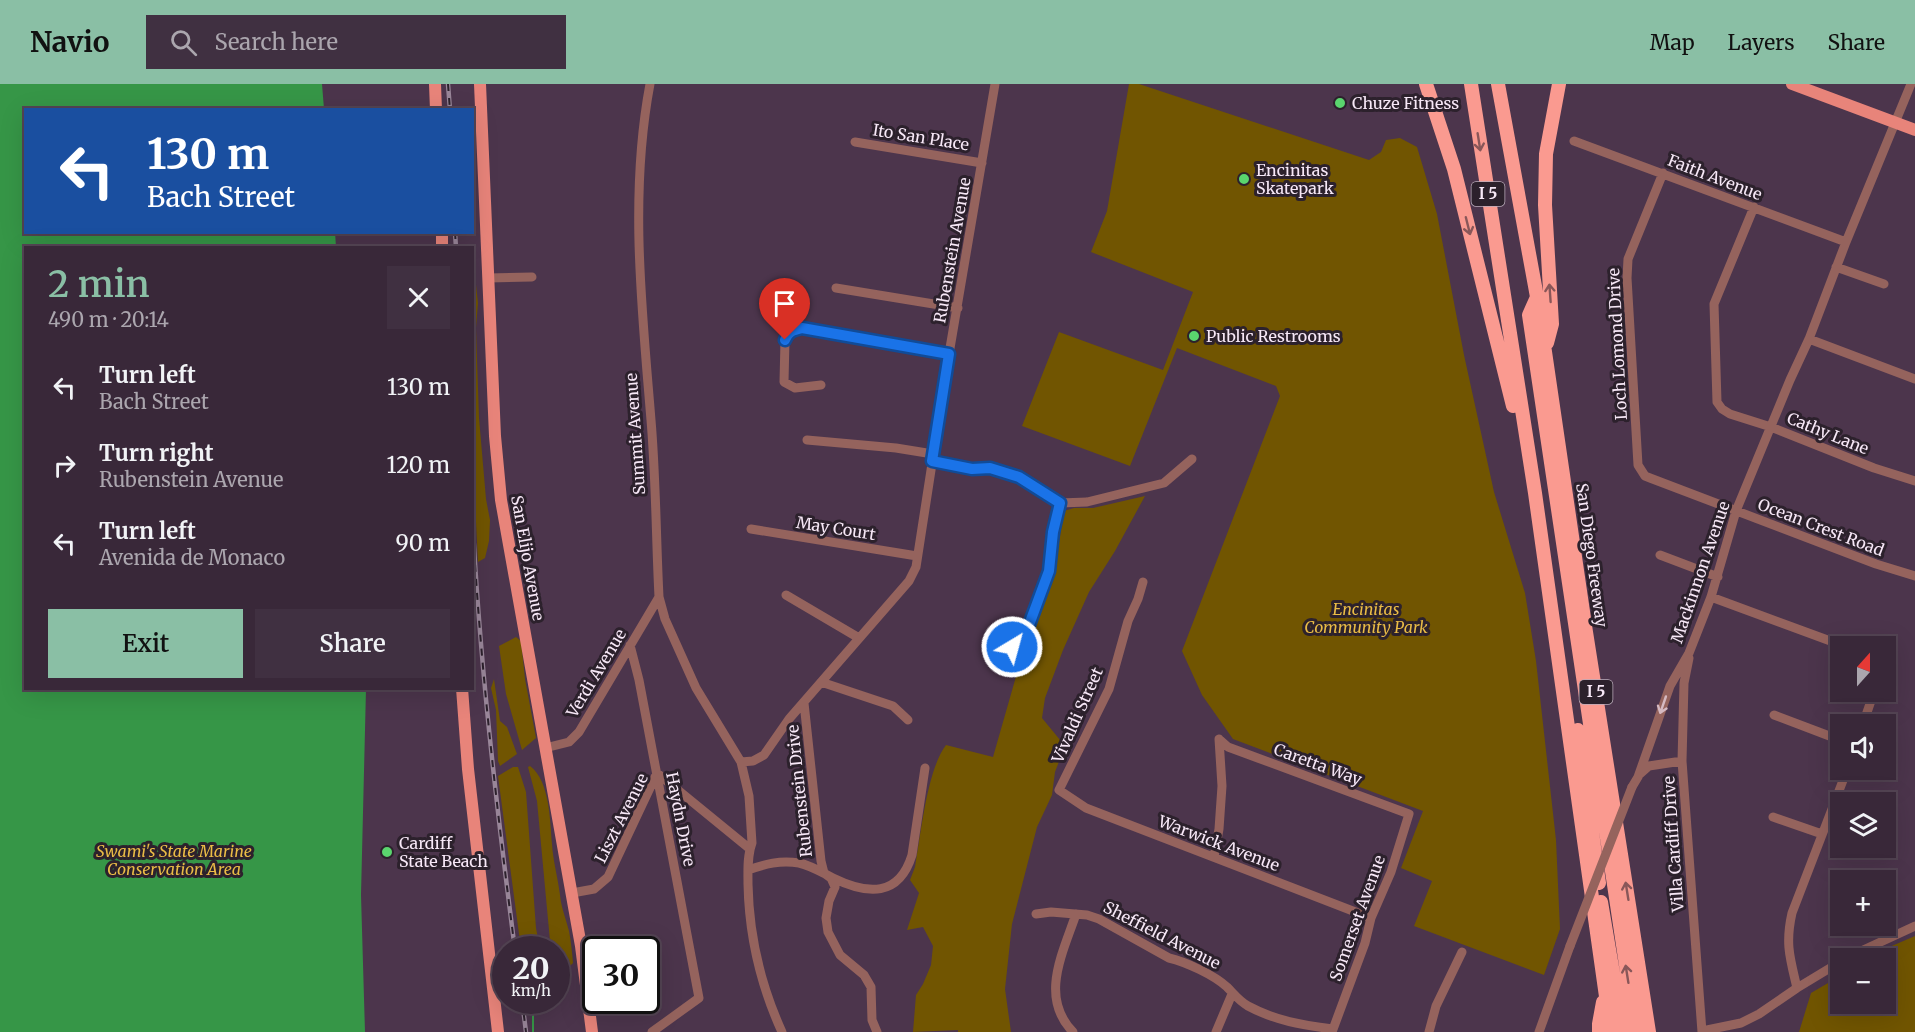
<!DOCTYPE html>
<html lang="en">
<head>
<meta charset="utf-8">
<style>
	:root { --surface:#392839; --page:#403041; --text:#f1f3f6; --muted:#aba6ae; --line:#534453; --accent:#8abfa5 }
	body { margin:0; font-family:Merriweather,serif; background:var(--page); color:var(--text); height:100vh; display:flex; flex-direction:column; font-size:22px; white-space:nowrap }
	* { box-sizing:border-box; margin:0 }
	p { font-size:20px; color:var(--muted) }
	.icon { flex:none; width:33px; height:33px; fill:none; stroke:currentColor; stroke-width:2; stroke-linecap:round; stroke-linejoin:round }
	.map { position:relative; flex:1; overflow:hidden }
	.sheet { position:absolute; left:24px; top:162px; width:450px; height:444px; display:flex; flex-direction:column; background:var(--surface); border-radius:0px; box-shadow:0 6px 24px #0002,0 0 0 2px var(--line) }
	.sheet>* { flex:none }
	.top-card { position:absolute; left:24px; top:24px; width:450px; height:126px; border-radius:0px; box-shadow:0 6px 24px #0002,0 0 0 2px var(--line); background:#1a4fa0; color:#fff; overflow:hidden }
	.needle { width:39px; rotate:21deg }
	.buttons { position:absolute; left:1830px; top:552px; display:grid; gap:12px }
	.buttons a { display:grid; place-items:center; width:66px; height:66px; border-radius:0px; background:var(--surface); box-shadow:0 6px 24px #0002,0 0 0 2px var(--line); font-size:30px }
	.speed { position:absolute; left:492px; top:852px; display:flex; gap:12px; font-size:30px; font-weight:700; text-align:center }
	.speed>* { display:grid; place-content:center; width:78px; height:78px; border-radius:50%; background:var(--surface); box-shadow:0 6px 24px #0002,0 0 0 2px var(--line); line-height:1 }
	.speed small { font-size:15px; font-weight:400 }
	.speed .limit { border:3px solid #111; border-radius:9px; background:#fff; color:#111 }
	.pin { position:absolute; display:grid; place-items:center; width:51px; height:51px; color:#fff; margin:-62px -26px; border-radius:50% 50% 50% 0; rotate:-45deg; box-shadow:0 0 6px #0007 }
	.pin .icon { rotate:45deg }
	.me { position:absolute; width:66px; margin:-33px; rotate:37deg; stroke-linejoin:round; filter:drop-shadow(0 0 4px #0008) }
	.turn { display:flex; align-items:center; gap:21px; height:126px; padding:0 24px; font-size:27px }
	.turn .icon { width:78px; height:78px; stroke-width:2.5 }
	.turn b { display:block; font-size:42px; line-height:51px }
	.round { display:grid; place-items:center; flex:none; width:63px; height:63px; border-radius:0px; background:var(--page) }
	.overview { display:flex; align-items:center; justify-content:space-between; height:102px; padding:0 24px }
	h1 { font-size:36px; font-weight:600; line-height:45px; color:var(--accent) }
	.button { display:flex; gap:12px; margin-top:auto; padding:12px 24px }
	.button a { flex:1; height:69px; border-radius:0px; background:var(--accent); color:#111; font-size:24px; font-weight:600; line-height:69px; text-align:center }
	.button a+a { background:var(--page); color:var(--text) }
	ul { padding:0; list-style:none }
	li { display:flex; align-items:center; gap:18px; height:78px; padding:0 24px }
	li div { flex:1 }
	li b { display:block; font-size:22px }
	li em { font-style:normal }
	header { display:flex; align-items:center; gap:36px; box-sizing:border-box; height:84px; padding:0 30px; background:var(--accent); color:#111 }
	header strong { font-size:28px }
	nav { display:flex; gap:33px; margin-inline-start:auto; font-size:21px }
	.search { width:420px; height:54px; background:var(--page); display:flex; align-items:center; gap:15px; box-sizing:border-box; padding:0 21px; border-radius:0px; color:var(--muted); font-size:22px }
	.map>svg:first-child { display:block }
</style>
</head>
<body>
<header>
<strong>Navio</strong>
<div class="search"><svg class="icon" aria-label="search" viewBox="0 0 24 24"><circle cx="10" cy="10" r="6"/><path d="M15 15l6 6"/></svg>Search here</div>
<nav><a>Map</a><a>Layers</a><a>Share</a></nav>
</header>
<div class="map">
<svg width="1915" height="948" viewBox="0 0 1915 948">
	<rect width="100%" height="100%" fill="#4c354c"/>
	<path fill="#715501" d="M1129 0H1139L1369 76 1381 68 1386 56 1400 54 1417 63 1437 130 1464 271 1494 408 1525 509 1536 577 1556 756 1560 845 1544 891 1414 842 1432 797 1401 784 1423 727 1233 655 1202 611 1182 567 1280 312 1276 302 1177 264 1130 382 1022 342 1059 248 1163 286 1193 208 1091 168 1107 127Z
		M473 173 478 219 476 244 479 334 486 415 490 436 489 457 485 474 478 478 472 358Z
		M1145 412 1115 467 1089 508 1063 566 1045 614 1042 634 1065 662 1055 688 1052 711 1037 743 1012 840 1005 905 1011 948H958V946L913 948 916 911 923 900 931 881 933 862 923 843 907 846 919 809 910 796 915 783C921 750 927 686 946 661L993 673 1019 582 1056 477 1064 427 1074 424H1093Z
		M516 553 521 557 525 595 536 654 522 666 506 610 499 562Z
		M494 595 500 637 507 643 517 670 500 682 498 677 496 626 491 604Z
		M530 682C550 697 550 737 552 760 553 777 558 794 560 811 561 823 566 835 569 847 571 857 572 868 573 879L569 883 565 884 557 876 556 866 552 865 550 857 537 717 528 683Z
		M513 683H518L526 708 536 844 540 865H521L498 692Z
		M1915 852V948H1799L1811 909 1840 892V920H1886V874H1868L1880 867Z"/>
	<path fill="#369647" d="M0 0H322L324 25 26 26V148H335L336 163 26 164V604L366 605 361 811 365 948H0Z"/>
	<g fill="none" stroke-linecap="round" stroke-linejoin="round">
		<path stroke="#369647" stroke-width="2" d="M531 916 533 923V948"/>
		<path stroke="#95635d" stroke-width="9" d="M650 0C629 111 642 225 651 336 656 395 656 454 659 513L665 535 696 604 741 678 749 712 752 759C747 772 748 787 748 800 749 851 761 902 782 948
			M1574 57 1846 158
			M855 58 982 79
			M1663 89 1628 175 1627 194 1638 381 1645 392 1650 394 1876 480 1915 492
			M1754 123 1714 220 1717 318 1722 325 1730 330 1771 343 1874 384 1915 397
			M1836 183 1884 200
			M488 194 532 193
			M836 204 958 224
			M1809 255 1915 295
			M821 301 795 304 784 298 785 256C788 247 794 246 802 244L949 270
			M807 356 896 364 933 370
			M932 377 971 385 990 384 1019 393 1060 419 1087 418 1164 399 1192 375
			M751 445 917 472
			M1660 471 1718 493
			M1143 498 1138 515 1128 537 1109 605 1059 706 1086 724 1371 834
			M786 511 859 554
			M1711 513 1844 562
			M630 561 639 596 699 914 652 948
			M1012 563 1026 549 1049 487 1053 448 1060 419
			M1689 574 1684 599 1682 677 1702 948
			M821 598 893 622 908 636
			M804 619 821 777 824 789 831 794 835 803 829 817 826 834 828 848 840 871 864 891 871 903 872 936 877 948
			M1774 631 1840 656
			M1863 640 1874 608
			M1219 655 1228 663 1409 730 1391 788 1371 834 1365 859 1332 948
			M545 664 569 658 579 648 659 513
			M741 678 753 677 764 671 789 635 909 497 916 483 949 270 995 0
			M1640 690 1649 682 1682 677
			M1632 703 1638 693 1670 602 1689 569 1711 513 1736 427 1790 296 1809 255 1846 158 1911 0
			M1773 733 1822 750
			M1214 773 1219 745 1222 702 1219 655
			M748 786C765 780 780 776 799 779 812 782 821 788 833 794 868 811 899 813 912 771L925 684
			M572 809 594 805 608 793 657 689 750 765
			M1036 830 1051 828 1087 831 1099 835 1169 874C1186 878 1214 891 1227 903 1234 910 1239 917 1248 922 1276 937 1302 941 1333 945
			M1846 874 1915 842
			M1797 904C1790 874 1785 860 1792 829L1847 686
			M1702 947 1741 939 1759 930 1797 904 1840 878
			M1073 948C1039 913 1063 869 1076 830
			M1216 948 1232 910
			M1429 948 1436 922 1462 868
			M1539 948 1570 862"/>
		<path stroke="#e8847a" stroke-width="12" d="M435 0 436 26
			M480 0 495 352 501 416 581 862 592 948
			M1792 0 1915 46
			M442 148V164
			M462 604 468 685 498 948"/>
		<path stroke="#fa9a90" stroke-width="14" d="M1426 0 1454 85 1513 322
			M1471 0 1535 409 1611 948
			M1498 0 1537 213 1586 548 1649 948
			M1537 213 1529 231 1636 948
			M1547 259 1552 240 1545 121 1546 70 1559 0
			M1578 646 1599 799
			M1601 818 1623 948
			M1599 948V940L1603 918"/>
		<defs>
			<path id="rail" d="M448 0 450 26
				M455 148 456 164
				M472 425C479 572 496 719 515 866
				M522 916 526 948"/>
		</defs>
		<use href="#rail" stroke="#998699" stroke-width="4.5"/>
		<use href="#rail" stroke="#2c212c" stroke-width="2" stroke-dasharray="7" stroke-linecap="butt"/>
		<path stroke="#95635d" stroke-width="9" d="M1570 862 1632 703"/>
	</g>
	<defs><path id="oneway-shaft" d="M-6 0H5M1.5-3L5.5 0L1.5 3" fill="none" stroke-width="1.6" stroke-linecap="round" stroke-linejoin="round" transform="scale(1.5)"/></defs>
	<g stroke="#895759">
		<use href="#oneway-shaft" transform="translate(1479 58) rotate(81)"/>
		<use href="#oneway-shaft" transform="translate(1468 142) rotate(76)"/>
		<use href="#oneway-shaft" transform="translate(1550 209) rotate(-94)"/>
		<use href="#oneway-shaft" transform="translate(1627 807) rotate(-99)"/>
		<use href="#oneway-shaft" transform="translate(1627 890) rotate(-99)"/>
	</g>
	<use stroke="#d5b9c1" href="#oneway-shaft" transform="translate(1663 621) rotate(109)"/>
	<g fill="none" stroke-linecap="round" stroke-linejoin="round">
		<defs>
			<path id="route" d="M785 256C788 247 794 246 802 244L949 270 932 377 972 385 990 384 1019 393 1060 419 1053 448 1049 487 1026 549 1012 563"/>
		</defs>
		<use href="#route" stroke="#114b97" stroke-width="15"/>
		<use href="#route" stroke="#1a73e8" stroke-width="10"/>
	</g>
	<g fill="#5ad56e" stroke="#2c212c" stroke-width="2">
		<circle cx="1340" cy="19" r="6"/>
		<circle cx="1244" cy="95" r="6"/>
		<circle cx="1194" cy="252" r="6"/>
		<circle cx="387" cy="768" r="6"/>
	</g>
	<g text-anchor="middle" stroke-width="6" stroke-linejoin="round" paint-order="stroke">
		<g fill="#2c212c" stroke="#baacba" stroke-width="1.5">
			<rect x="1471.5" y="98" width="33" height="24" rx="4.5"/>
			<rect x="1579.5" y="596" width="33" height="24" rx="4.5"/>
		</g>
		<g font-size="15" font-weight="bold" fill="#f7e8f7">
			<text x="1488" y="115">I 5</text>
			<text x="1596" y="613">I 5</text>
		</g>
		<g font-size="16" fill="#f7e8f7" stroke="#2c212c" text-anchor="start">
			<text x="1352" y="25">Chuze Fitness</text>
			<text x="1256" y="92">Encinitas<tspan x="1256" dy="18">Skatepark</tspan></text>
			<text x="1206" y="258">Public Restrooms</text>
			<text x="399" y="765">Cardiff<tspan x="399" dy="18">State Beach</tspan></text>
		</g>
		<g font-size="16" fill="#f7e8f7" stroke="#2c212c">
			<text transform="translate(921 53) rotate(9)" y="6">Ito San Place</text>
			<text transform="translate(1715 93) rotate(21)" y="6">Faith Avenue</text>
			<text transform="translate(952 166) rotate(-80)" y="6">Rubenstein Avenue</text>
			<text transform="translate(1617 260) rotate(-93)" y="6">Loch Lomond Drive</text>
			<text transform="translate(1828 349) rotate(22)" y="6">Cathy Lane</text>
			<text transform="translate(635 350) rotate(-94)" y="6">Summit Avenue</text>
			<text transform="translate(1821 443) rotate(21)" y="6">Ocean Crest Road</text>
			<text transform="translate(836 444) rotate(9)" y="6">May Court</text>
			<text transform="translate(1592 471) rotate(82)" y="6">San Diego Freeway</text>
			<text transform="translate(528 474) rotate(80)" y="6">San Elijo Avenue</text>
			<text transform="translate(1700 488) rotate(-71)" y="6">Mackinnon Avenue</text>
			<text transform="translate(596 589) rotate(-59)" y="6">Verdi Avenue</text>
			<text transform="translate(1077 631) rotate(-66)" y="6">Vivaldi Street</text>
			<text transform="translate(1318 680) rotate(20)" y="6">Caretta Way</text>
			<text transform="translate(799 707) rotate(-96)" y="6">Rubenstein Drive</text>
			<text transform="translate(621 734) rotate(-63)" y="6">Liszt Avenue</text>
			<text transform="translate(681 735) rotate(79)" y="6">Haydn Drive</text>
			<text transform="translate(1219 759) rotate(21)" y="6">Warwick Avenue</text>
			<text transform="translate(1673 760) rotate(-94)" y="6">Villa Cardiff Drive</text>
			<text transform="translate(1357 834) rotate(-70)" y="6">Somerset Avenue</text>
			<text transform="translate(1162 851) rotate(27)" y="6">Sheffield Avenue</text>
		</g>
		<g font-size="16" font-style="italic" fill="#eabc46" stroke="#2c212c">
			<text x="1366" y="531">Encinitas<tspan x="1366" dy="18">Community Park</tspan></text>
			<text x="174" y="773">Swami's State Marine<tspan x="174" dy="18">Conservation Area</tspan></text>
		</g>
	</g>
</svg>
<div class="buttons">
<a><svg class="needle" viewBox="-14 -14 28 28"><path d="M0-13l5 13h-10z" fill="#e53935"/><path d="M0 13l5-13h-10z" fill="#aba6ae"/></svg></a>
<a><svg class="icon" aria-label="sound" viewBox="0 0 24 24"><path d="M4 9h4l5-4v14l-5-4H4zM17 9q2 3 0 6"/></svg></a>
<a><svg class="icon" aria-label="layers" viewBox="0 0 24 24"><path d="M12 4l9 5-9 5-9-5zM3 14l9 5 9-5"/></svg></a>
<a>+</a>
<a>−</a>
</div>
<div class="speed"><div>20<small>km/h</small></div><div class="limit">30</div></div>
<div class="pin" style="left:785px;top:256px;background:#d93025"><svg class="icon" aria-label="arrive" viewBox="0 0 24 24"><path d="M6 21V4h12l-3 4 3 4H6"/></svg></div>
<svg class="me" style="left:1012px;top:563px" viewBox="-20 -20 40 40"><circle r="17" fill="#1a73e8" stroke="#fff" stroke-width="3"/><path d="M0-11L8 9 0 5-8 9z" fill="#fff"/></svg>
<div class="top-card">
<div class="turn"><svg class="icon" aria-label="left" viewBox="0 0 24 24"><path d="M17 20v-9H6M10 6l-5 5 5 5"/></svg><div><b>130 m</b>Bach Street</div></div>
</div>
<section class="sheet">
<div class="overview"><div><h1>2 min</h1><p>490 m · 20:14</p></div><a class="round"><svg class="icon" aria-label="close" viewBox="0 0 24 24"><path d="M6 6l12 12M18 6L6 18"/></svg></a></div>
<ul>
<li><svg class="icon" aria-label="left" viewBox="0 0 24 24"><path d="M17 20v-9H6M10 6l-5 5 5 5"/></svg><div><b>Turn left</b><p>Bach Street</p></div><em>130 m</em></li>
<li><svg class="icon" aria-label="right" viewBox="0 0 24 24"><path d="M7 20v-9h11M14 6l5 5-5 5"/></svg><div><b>Turn right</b><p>Rubenstein Avenue</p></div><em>120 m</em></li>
<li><svg class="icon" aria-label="left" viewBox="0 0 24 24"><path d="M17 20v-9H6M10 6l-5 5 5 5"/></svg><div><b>Turn left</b><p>Avenida de Monaco</p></div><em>90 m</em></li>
</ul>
<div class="button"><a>Exit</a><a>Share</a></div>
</section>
</div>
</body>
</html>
